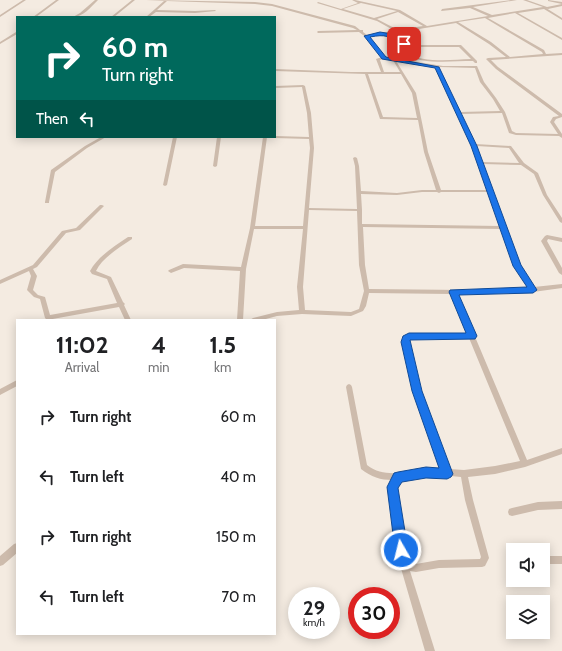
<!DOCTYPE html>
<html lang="en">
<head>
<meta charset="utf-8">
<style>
	:root { --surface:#fff; --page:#f2f2f2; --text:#202124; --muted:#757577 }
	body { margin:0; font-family:Cabin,sans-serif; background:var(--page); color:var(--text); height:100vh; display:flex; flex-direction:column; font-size:15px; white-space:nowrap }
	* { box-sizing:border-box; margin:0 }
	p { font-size:13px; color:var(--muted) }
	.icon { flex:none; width:22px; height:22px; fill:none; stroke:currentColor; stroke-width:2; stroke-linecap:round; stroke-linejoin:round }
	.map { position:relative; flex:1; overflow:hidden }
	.panel { position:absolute; left:16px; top:319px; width:260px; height:316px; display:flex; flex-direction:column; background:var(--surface); border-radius:0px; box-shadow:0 2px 10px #0003 }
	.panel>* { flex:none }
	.hud { position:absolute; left:16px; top:16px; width:260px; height:122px; border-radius:0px; box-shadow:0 2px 10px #0003; background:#00695c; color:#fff; overflow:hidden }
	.fabs { position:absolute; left:506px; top:543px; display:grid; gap:8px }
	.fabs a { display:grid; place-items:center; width:44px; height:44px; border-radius:0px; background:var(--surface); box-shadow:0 2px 10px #0003; font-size:20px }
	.speed { position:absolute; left:288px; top:587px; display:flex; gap:8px; font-size:20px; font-weight:700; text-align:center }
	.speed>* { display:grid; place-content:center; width:52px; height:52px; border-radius:50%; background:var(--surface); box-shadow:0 2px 10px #0003; line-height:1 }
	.speed small { font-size:10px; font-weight:400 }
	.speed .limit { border:6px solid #d22; background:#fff; color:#111 }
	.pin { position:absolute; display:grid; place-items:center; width:34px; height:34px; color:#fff; margin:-17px; border-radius:8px; box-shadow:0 2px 6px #0006 }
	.me { position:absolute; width:44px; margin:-22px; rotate:352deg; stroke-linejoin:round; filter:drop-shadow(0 0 3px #0008) }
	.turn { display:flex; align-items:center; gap:14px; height:84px; padding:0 20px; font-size:18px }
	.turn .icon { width:52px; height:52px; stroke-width:2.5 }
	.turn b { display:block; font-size:28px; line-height:34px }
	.then { display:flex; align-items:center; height:38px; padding:0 20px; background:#0003; gap:8px; font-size:15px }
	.eta { display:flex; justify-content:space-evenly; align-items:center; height:68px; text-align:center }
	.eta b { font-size:24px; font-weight:700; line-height:28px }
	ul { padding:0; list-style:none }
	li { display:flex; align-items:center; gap:12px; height:60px; padding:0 20px }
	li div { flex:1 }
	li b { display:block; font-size:15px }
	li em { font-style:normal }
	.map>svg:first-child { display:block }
</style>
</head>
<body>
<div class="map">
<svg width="562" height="651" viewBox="0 0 562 651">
	<rect width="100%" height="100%" fill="#f4ebe1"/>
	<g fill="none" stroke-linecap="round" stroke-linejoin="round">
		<path fill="#cdbbac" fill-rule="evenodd" d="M23 0H26L0 17V15Z
			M56 0H59L36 17H33Z
			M95 0H98C91 7 83 17 73 17L80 13Z
			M132 0H135L114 17H111Z
			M146 0 255 2 272 4 355 26 360 30H363V32L367 35 395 31 377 21 317 3 318 2 341 9 358 3 352 0H355L400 10 427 26 488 16 470 8 441 11 442 9 511 0H517L473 7 492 15 543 7 523 0H527L547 7 562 4V6L548 9 546 8 562 18V20L544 9 518 13 562 38V40L515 13 488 18 544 50 546 54 562 53V55L491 60 498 67 562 114V117L556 119 554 122 562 134V138L559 136 516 135 509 133 502 113 461 114 475 144 511 146 524 163 538 173 547 195 562 218V223L560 222 543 195 534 174 521 165 483 164 520 266 534 287 562 284V288L533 292 531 291 489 294H457L527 460 562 448V454L525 467 495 474 468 477 473 500 489 558 485 566 482 567 439 568 416 572 410 571 435 651H425L400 565 389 487 392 480C381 480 371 477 361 469L346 387 347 385 349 384 351 385 352 387 367 465C385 479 406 471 426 470 431 469 436 469 441 469L414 391 402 342 407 334H467L451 294 369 293 366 306 363 311 351 316 302 314 277 316 262 320H250L253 318 277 312 299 310 297 287 303 229H254L246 269 243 320H237L240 271 184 268 171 273 168 271 169 270 183 264 241 267 250 228 263 137H267L255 226H303L310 148 309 139 275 138 273 137H275V136L309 137 307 113 302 87 275 88V86L303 85 305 86 311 113 314 148 309 208 357 209 355 166 353 158 355 157 357 158 359 166 361 191 397 193 422 190H436L424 152 418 120 380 119 365 74 275 71V69L351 72H381L376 59 382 57 367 38 359 32 318 33 317 32 318 31 357 30 353 28 272 6 255 4 167 1 157 10 195 11 215 10 216 11 195 13 156 12 149 17H146L164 1ZM361 3 397 11 374 18 343 9ZM398 12 423 26 398 30 377 19ZM485 18 542 52 543 54 510 57 491 42 458 22ZM456 23 489 44 506 57 488 58 486 59 496 69 559 116 553 117 550 122 558 134 516 133 512 131 505 112 496 98 484 82 477 66H443L385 57 369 37C388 34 393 34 406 49L402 50V54C423 65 450 61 473 61L475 63H477V61L461 45H406L396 37 388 34ZM408 47H459L471 59C450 60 424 63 405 53V51L410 49ZM384 59 393 60 400 72H384L380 60ZM396 61 435 67 472 145 488 190H441L428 152 416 93ZM439 67 475 68 480 82 493 99 500 111 460 112ZM368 74H401L412 93 417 118 383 117ZM477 146 509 148 519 163 482 162ZM422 192H437L439 193 441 192H489L500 226 362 224V210L361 194 397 195ZM309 210 357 211 359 265 364 291 359 309 351 312 305 310 303 287ZM363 227 502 229 514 266 528 288 464 290 369 289 365 265ZM411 338H469L520 461 495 466 464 470 449 469 420 391 408 342ZM444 476 447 478 451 476 461 477 465 500 481 557 480 559 439 560 416 564 408 562 397 487 400 480 426 477Z
			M548 0 562 2V4L548 1Z
			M16 32H17V34L0 44V42Z
			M101 137H106L87 148 55 172 49 202V203H45V202L51 170 85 146Z
			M173 137H177L167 185 165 186 163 185Z
			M217 137H221L217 166 215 167 213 166Z
			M100 205H102L104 206 80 230 66 233 37 267 33 269 37 276 33 290 38 295 45 297 50 315 117 303 107 279 92 274 90 271C98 256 115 246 128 237H132V239C120 247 102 258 96 271L111 277 123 302 125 304 124 305 131 320H125L119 307 47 320 45 318 40 299 34 297 27 290 31 276 29 271 0 284V280L33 265 62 231 76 228Z
			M547 235 562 238V242L548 239 547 241 562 268V275L559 273 541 241 545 236Z
			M17 380V386L0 395V389Z
			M562 501V509L538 510 512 516 509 515 508 512 509 509 512 508 538 502Z
			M17 543V553L3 565 0 566V556L14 544Z
			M543 556H562V564H543Z"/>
	</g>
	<path fill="#1a73e8" stroke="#114b97" d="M380 32 392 34 406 44 402 45C389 36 386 34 370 37L386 57 439 67 477 146 521 265 537 290 533 293 459 295 477 336 475 339 410 340 422 391 453 474 451 477 447 479 426 478 402 482 398 488 408 550 406 555 401 556 397 555 395 550 387 487 394 473 398 472 426 467 439 468 412 391 401 342 403 336 409 333H466L449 292 450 290 527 287 513 266 471 146 435 68 382 59 364 36Z"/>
</svg>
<div class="fabs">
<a><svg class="icon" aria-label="sound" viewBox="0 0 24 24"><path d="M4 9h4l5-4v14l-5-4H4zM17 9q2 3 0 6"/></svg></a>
<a><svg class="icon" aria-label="layers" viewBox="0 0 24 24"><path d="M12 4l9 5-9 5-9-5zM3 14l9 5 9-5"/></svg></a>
</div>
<div class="speed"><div>29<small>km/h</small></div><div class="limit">30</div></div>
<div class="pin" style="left:404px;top:44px;background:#d93025"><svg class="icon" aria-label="arrive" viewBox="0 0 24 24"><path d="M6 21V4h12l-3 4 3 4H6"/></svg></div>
<svg class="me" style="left:401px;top:550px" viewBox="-20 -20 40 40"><circle r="17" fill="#1a73e8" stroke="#fff" stroke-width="3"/><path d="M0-11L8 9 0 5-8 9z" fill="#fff"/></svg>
<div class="hud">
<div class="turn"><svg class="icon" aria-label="right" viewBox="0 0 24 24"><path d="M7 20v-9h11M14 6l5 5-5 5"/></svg><div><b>60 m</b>Turn right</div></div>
<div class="then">Then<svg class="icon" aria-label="left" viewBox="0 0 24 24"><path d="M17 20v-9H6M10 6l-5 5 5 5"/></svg></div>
</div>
<section class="panel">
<div class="eta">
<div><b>11:02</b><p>Arrival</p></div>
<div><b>4</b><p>min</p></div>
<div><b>1.5</b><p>km</p></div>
</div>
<ul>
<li><svg class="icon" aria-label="right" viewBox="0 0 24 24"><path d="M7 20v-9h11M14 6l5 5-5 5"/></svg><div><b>Turn right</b></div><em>60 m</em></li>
<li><svg class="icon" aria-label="left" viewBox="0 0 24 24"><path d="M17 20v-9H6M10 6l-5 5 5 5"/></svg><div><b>Turn left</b></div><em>40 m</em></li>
<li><svg class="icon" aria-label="right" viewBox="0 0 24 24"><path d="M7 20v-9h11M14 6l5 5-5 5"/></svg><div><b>Turn right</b></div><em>150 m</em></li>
<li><svg class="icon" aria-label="left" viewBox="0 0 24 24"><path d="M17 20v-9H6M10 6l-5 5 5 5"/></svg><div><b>Turn left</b></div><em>70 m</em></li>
</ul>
</section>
</div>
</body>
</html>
